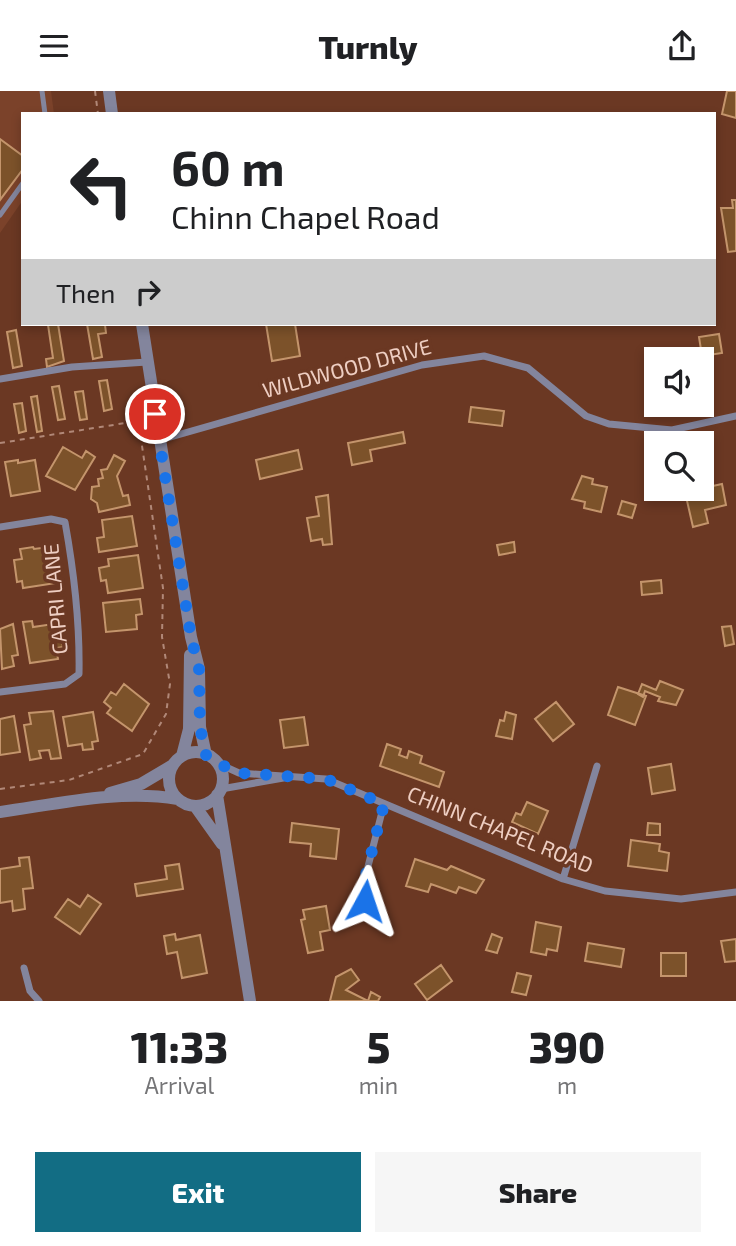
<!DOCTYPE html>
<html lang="en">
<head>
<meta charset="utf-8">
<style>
	:root { --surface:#fff; --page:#f6f6f6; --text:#202124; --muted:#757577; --accent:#126d84 }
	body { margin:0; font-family:"Exo 2",sans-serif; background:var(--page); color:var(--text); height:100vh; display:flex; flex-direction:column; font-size:26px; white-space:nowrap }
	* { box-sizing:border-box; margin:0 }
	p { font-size:23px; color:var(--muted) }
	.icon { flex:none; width:38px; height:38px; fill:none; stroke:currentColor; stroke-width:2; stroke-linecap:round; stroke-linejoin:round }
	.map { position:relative; height:910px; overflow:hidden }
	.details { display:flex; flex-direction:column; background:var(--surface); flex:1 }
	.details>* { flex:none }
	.hud { position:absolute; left:21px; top:21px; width:695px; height:214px; border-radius:0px; box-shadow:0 4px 10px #0003; background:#fff; color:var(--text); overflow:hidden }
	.controls { position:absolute; left:644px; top:256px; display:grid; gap:14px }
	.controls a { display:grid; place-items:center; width:70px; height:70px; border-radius:0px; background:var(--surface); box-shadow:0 4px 10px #0003; font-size:35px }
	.pin { position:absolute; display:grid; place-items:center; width:60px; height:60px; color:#fff; margin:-30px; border:4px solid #fff; border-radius:50%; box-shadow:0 2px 7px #0007 }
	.me { position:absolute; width:77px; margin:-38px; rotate:5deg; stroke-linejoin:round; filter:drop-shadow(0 0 5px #0008) }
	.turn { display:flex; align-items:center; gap:24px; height:147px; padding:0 35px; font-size:32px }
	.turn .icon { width:91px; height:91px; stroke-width:2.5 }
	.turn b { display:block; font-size:49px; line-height:60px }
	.then { display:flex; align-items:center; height:66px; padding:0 35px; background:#0003; gap:14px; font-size:26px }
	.eta { display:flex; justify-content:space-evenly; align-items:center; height:119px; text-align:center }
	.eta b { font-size:42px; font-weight:800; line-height:49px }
	.button { display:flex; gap:14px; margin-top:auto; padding:14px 35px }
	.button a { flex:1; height:80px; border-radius:0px; background:var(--accent); color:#fff; font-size:28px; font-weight:800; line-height:80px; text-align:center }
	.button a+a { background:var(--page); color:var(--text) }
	header { display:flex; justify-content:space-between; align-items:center; height:91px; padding:0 35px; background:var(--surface); font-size:32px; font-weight:800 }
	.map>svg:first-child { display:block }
</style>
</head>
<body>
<header><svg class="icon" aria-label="menu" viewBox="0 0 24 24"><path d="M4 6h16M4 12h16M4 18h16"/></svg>Turnly<svg class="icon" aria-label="share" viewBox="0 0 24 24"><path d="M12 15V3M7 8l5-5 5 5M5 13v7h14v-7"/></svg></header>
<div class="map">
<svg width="736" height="910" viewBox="0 0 736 910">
	<rect width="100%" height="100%" fill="#6b3823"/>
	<path fill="#7b422a" d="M0 0H51L54 23H23V109L0 142Z"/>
	<path fill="#7c522a" stroke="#c4956c" stroke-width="2" d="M727 0H736V27L722 23Z
		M0 48 23 65V78L0 109Z
		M732 109H736V160L728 161 721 117H733Z
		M58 233 64 270 47 276 46 268 53 267 48 234Z
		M87 233 105 234 106 242 98 243 102 266 93 268Z
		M266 233H295L300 265 272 270Z
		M16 239 22 275 13 277 7 241Z
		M719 243 722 262 702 265 699 246Z
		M107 289 112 318 104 320 99 290Z
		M59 295 65 328 58 329 52 296Z
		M83 300 87 328 80 329 75 301Z
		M37 305 42 340 37 341 31 306Z
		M22 312 26 340 19 342 14 313Z
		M471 316 504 320 502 335 469 331Z
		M403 341 405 352 370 359 372 370 352 374 348 352Z
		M63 356 82 367 86 360 95 366 75 399 46 385Z
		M298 359 302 378 260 388 256 369Z
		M114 364 125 370 117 385 123 405 128 404 130 414 99 421 97 412 91 408 92 396 99 395 98 388 103 387 101 379 107 378Z
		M18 369V372L35 369 40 400 11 405 5 371Z
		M582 385 593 388 592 393 607 396 601 421 584 417 585 411 572 408Z
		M722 393 726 414 705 419 708 432 693 436 685 401Z
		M328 404 332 453 323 454 322 448 311 450 307 427 319 425 316 406Z
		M622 410 636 414 632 427 618 423Z
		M132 425 137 455 99 461 97 447 104 446 102 429Z
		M514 451 515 461 499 464 497 454Z
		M33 456 34 458 49 456 56 492 23 497 22 490 17 491 14 469 22 468 20 458Z
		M138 464 143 497 108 502 106 489 101 490 99 477 109 475 108 468Z
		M661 489 662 502 642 504 641 491Z
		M140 508 142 523 136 524 137 538 106 541 103 512Z
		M32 530 33 536 53 533 54 537 60 536 63 556 56 557 58 568 30 572 23 531Z
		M13 533 18 564 12 565 14 575 2 578 0 538Z
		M731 535 734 553 725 555 722 536Z
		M660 590 683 599 676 614 658 610 660 606 645 600 643 606 638 603 642 593 656 599Z
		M124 593 149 613 132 640 107 622 111 617 104 611 111 601 116 604Z
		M618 596 646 605 635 634 608 624Z
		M556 611 574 633 553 650 535 628Z
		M53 620 61 667 51 668 49 659 39 660 41 667 30 669 24 634 31 633 29 622Z
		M93 621 98 650 92 651 93 658 83 659 82 653 68 655 63 626Z
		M506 621 516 624 512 648 496 645 500 629 504 630Z
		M14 625 20 661 0 664V628Z
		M304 626 308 654 284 657 280 629Z
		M387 653 401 658 399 664 407 667 409 660 422 665 420 672 444 681 439 696 380 675Z
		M671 673 675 699 652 703 648 677Z
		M527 711 548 720 538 743 512 731 516 722 521 724Z
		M292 732 339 738 336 768 310 765 311 753 290 751Z
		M648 732 660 733V744H647Z
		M631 749 660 753 659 760 669 762 667 780 628 775Z
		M29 766 33 797 23 798 25 818 13 820 12 810 0 812V778L20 775 19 767Z
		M415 768 447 779 451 775 484 789 476 802 459 796 456 802 431 793 428 801 406 795Z
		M179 773 183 798 137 805 135 793 167 788 165 775Z
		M88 804 101 813 80 843 55 826 68 808 80 816Z
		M326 815 330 839 320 841 323 859 308 862 301 829 305 828 303 819Z
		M536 831 561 836 557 860 547 858 546 864 531 861Z
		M175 843 176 849 200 844 207 882 182 887 177 861 167 863 164 845Z
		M492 843 502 847 497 862 486 859Z
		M736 848V870L725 871 721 850Z
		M588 852 624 858 621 876 585 870Z
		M661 862H686V885H661Z
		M441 874 452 890 427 909 415 893Z
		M351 878 359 889 346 899 368 910 371 901 380 906 378 910H330L336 886Z
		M517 882 531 885 526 904 512 901Z"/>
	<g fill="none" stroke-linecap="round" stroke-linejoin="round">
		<path stroke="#b18878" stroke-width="2" stroke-dasharray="5 5" stroke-linecap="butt" d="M95 0 98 23
			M0 352 138 330 143 339
			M0 698 69 689 143 663 166 623 170 593 162 546 163 497 141 348 145 334"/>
		<path stroke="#83859d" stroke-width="5" d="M42 0 45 23
			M0 124 23 92"/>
		<path stroke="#83859d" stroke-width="7" d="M0 288 72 276 147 271
			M160 349 422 274 484 265 528 277 586 325 609 333 672 339 736 325
			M0 436 51 428 65 431C74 481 80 532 79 583L65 593 0 601
			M217 672 239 682 326 688 563 788 605 800 681 808 736 801
			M221 698 289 686
			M563 788 597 675
			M383 836 367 817 364 791 384 713
			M24 877 30 900 39 910"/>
		<path stroke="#83859d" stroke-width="12" d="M109 0 112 23
			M142 233 191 546 199 578 200 636 206 664
			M169 688a27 27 0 1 1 54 0a27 27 0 1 1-54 0Z
			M182 665 189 638 190 564
			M110 702 141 693 173 674
			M217 704 250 910
			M195 715 222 753
			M0 721C57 713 120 698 178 708"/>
	</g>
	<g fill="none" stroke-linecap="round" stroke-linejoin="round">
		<path stroke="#1a73e8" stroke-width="12" stroke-dasharray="0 21.6" d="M155 323 191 546 199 578 200 636 206 664 217 672 239 682 326 688 384 713 364 791 365 810"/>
	</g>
	<g text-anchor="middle" stroke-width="7" stroke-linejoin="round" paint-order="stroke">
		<g font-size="21" fill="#eecec2" stroke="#6b3823">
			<text transform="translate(347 278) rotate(-15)" y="7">WILDWOOD DRIVE</text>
			<text transform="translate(56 508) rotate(-95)" y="7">CAPRI LANE</text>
			<text transform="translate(500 739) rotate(22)" y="7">CHINN CHAPEL ROAD</text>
		</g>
	</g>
</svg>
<div class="controls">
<a><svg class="icon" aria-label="sound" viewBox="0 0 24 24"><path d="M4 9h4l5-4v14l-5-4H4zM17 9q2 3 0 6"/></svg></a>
<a><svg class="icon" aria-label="search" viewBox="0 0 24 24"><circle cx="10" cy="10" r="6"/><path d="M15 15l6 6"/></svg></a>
</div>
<div class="pin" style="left:155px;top:323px;background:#d93025"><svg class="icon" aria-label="arrive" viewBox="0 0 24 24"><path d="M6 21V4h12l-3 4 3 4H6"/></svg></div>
<svg class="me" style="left:365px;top:810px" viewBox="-20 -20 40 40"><path d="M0-17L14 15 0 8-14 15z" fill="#1a73e8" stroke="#fff" stroke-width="4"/></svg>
<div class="hud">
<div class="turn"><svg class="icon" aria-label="left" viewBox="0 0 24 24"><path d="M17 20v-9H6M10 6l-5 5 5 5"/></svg><div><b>60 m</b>Chinn Chapel Road</div></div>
<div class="then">Then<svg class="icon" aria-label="right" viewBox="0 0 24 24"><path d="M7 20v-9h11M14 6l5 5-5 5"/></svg></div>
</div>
</div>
<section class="details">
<div class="eta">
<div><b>11:33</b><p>Arrival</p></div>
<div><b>5</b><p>min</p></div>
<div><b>390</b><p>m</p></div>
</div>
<div class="button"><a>Exit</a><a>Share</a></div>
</section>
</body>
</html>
